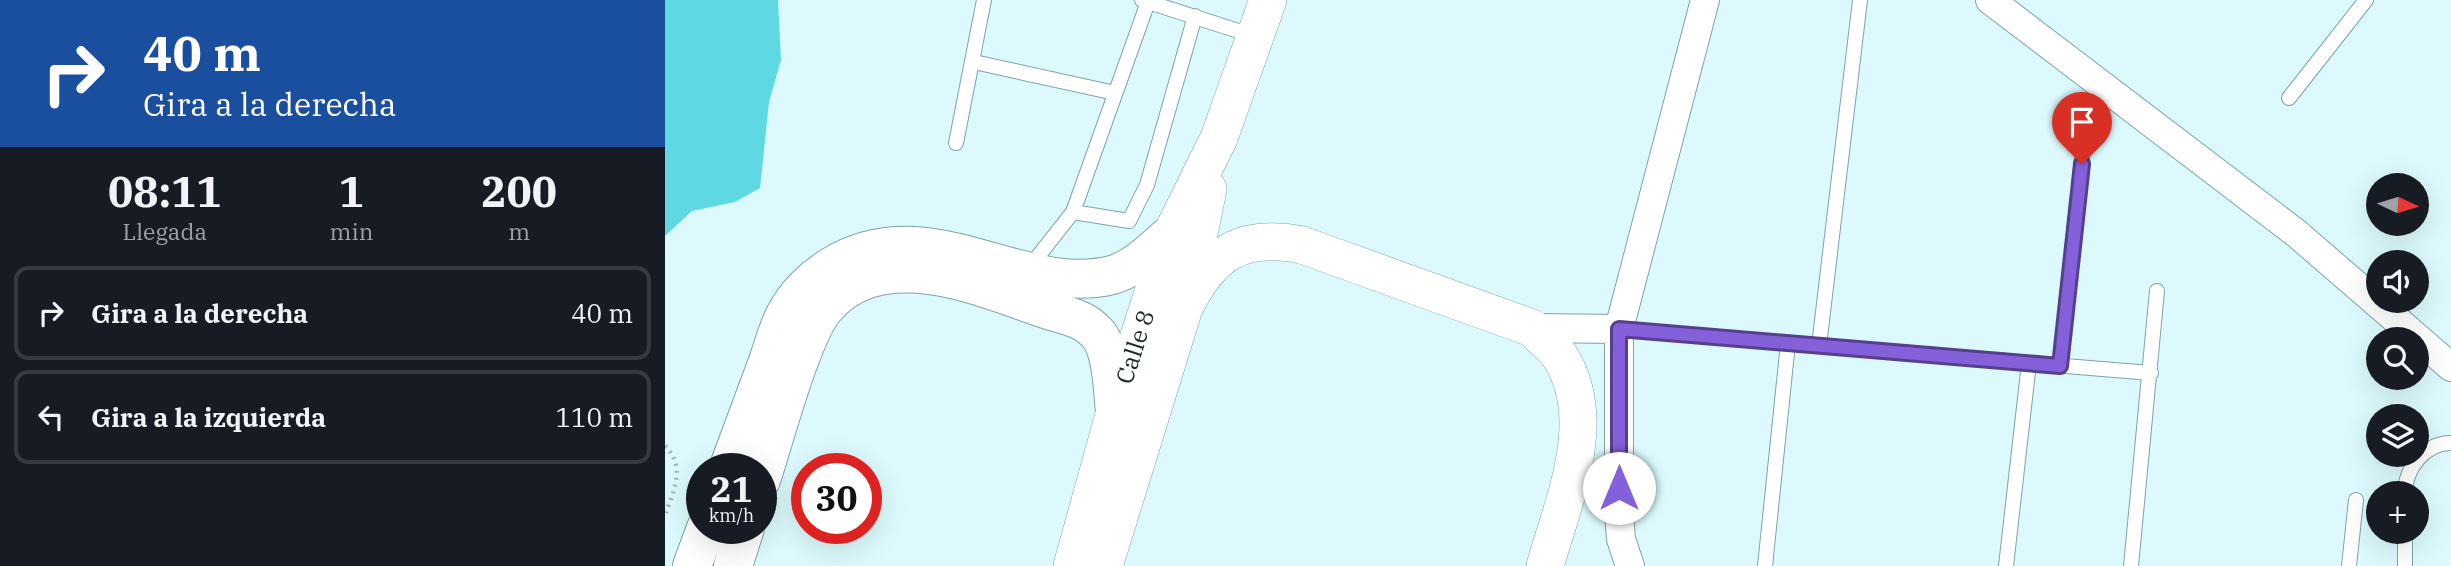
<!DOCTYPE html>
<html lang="es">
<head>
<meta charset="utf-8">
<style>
	:root { --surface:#171b24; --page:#242831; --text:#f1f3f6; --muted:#9ea1a6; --line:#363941 }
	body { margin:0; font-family:"IBM Plex Serif",serif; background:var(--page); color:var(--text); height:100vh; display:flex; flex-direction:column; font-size:26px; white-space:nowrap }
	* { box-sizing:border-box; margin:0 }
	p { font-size:23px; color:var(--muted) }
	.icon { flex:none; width:38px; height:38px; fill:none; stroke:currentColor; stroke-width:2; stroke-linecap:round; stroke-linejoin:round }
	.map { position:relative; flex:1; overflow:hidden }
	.drawer { display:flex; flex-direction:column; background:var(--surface); width:665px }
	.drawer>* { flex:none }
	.guide { background:#1a4fa0; color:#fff; overflow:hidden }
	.needle { width:46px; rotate:94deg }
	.fabs { position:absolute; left:1701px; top:173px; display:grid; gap:14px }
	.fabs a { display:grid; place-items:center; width:63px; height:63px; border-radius:50%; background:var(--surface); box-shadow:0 7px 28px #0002; font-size:35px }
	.speed { position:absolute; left:21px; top:453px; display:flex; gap:14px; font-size:35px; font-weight:700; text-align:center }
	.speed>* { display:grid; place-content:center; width:91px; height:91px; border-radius:50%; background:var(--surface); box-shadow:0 7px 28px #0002; line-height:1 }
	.speed small { font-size:18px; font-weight:400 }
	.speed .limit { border:10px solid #d22; background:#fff; color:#111 }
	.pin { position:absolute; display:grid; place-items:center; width:60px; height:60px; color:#fff; margin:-72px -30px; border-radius:50% 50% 50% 0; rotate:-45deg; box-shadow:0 0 7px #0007 }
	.pin .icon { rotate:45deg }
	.me { position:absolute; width:77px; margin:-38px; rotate:0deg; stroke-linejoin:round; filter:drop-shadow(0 0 5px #0008) }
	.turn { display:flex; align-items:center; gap:24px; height:147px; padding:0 28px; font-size:32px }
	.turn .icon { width:91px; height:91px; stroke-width:2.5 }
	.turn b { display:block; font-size:49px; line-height:60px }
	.eta { display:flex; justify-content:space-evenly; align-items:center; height:119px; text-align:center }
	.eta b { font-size:42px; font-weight:700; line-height:49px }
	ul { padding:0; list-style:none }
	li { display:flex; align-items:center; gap:21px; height:94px; margin:0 14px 10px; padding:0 14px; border:4px solid var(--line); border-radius:14px }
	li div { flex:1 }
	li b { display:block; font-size:26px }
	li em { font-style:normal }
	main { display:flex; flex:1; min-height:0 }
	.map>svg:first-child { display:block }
</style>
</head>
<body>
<main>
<section class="drawer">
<div class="guide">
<div class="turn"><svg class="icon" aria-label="right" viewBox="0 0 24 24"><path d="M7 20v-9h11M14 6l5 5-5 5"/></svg><div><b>40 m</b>Gira a la derecha</div></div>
</div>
<div class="eta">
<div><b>08:11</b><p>Llegada</p></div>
<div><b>1</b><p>min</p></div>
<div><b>200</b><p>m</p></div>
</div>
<ul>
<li><svg class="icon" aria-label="right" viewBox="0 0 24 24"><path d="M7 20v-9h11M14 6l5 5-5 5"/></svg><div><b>Gira a la derecha</b></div><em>40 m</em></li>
<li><svg class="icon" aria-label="left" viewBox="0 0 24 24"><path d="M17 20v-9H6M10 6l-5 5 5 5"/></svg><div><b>Gira a la izquierda</b></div><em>110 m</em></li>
</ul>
</section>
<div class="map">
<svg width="1786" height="566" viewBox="0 0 1786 566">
	<rect width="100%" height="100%" fill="#dcfafd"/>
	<path fill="#5ed9e4" d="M0 0H113L116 60 104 102 95 188 70 202 27 211 0 236Z"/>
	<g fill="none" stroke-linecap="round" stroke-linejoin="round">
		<defs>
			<path id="service" d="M477 0 589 36
				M483 2 408 212 464 221 482 185 530 16
				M309 62 450 93
				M1624 98 1701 0
				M291 143 319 0
				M363 269 408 212
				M954 329 1364 363
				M1154 346 1195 0
				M1395 366 1419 139
				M1740 494C1740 468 1760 443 1786 443
				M1740 532V566
				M1100 566 1123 343
				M1341 566 1364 363 1486 373
				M1466 566 1492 291
				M1684 566 1691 500"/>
			<path id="minor" d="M1325 0 1631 233 1786 367
				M867 328 954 329
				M965 566 956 539 954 514V329L1040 0"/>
			<g id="tertiary">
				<path d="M519 308C546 254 575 233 637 245L867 328C875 337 887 345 894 355 936 418 898 502 880 566"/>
				<path id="s1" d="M407 566 450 411 507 233 554 138 603 0"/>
				<path d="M439 566 519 308 543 189"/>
			</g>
			<path id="primary" d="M63 469C76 434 89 399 102 364 108 348 112 330 120 315 130 295 149 277 167 266 264 207 356 298 447 275 470 269 489 248 507 233
				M96 480C109 441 137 333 161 307 177 289 198 278 221 275 276 267 335 294 386 311 402 316 417 318 429 330 448 346 447 388 450 411
				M27 566 41 528
				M68 566 80 528"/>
		</defs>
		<use href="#service" stroke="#80a3a7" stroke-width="16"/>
		<use href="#minor" stroke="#80a3a7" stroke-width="30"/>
		<use href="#tertiary" stroke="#80a3a7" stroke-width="38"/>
		<use href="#primary" stroke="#80a3a7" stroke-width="40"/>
		<path stroke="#9fb8ba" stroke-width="4.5" stroke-dasharray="2 5" stroke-linecap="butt" d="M0 446C21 466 9 491 0 514"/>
		<use href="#service" stroke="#fff" stroke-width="14"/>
		<use href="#minor" stroke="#fff" stroke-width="28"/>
		<use href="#tertiary" stroke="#fff" stroke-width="37"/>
		<use href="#primary" stroke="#fff" stroke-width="38"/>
	</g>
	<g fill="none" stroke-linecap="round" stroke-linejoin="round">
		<defs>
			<path id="route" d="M954 488V329L1395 366 1417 164"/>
		</defs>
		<use href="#route" stroke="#563f8e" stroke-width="18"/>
		<use href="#route" stroke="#8461db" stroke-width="12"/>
	</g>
	<g text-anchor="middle" stroke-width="7" stroke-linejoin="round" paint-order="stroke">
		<g font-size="24" fill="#1c2a2c" stroke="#fff">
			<text dy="8" stroke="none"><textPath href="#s1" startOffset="228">Calle 8</textPath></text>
		</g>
	</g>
</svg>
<div class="fabs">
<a><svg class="needle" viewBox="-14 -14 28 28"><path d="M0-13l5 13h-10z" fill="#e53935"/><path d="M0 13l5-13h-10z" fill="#9ea1a6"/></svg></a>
<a><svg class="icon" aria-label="sound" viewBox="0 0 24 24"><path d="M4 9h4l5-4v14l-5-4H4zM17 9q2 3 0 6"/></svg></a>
<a><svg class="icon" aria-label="search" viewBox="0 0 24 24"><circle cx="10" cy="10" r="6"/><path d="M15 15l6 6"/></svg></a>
<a><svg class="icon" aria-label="layers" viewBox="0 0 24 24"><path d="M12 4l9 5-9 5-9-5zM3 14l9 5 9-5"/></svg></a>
<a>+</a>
</div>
<div class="speed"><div>21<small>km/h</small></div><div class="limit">30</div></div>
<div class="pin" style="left:1417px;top:164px;background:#d93025"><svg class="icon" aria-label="arrive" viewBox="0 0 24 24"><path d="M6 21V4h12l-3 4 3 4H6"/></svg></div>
<svg class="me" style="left:954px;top:488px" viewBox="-20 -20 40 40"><circle r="19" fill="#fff"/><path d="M0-13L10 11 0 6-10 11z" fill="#8461db"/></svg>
</div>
</main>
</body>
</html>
